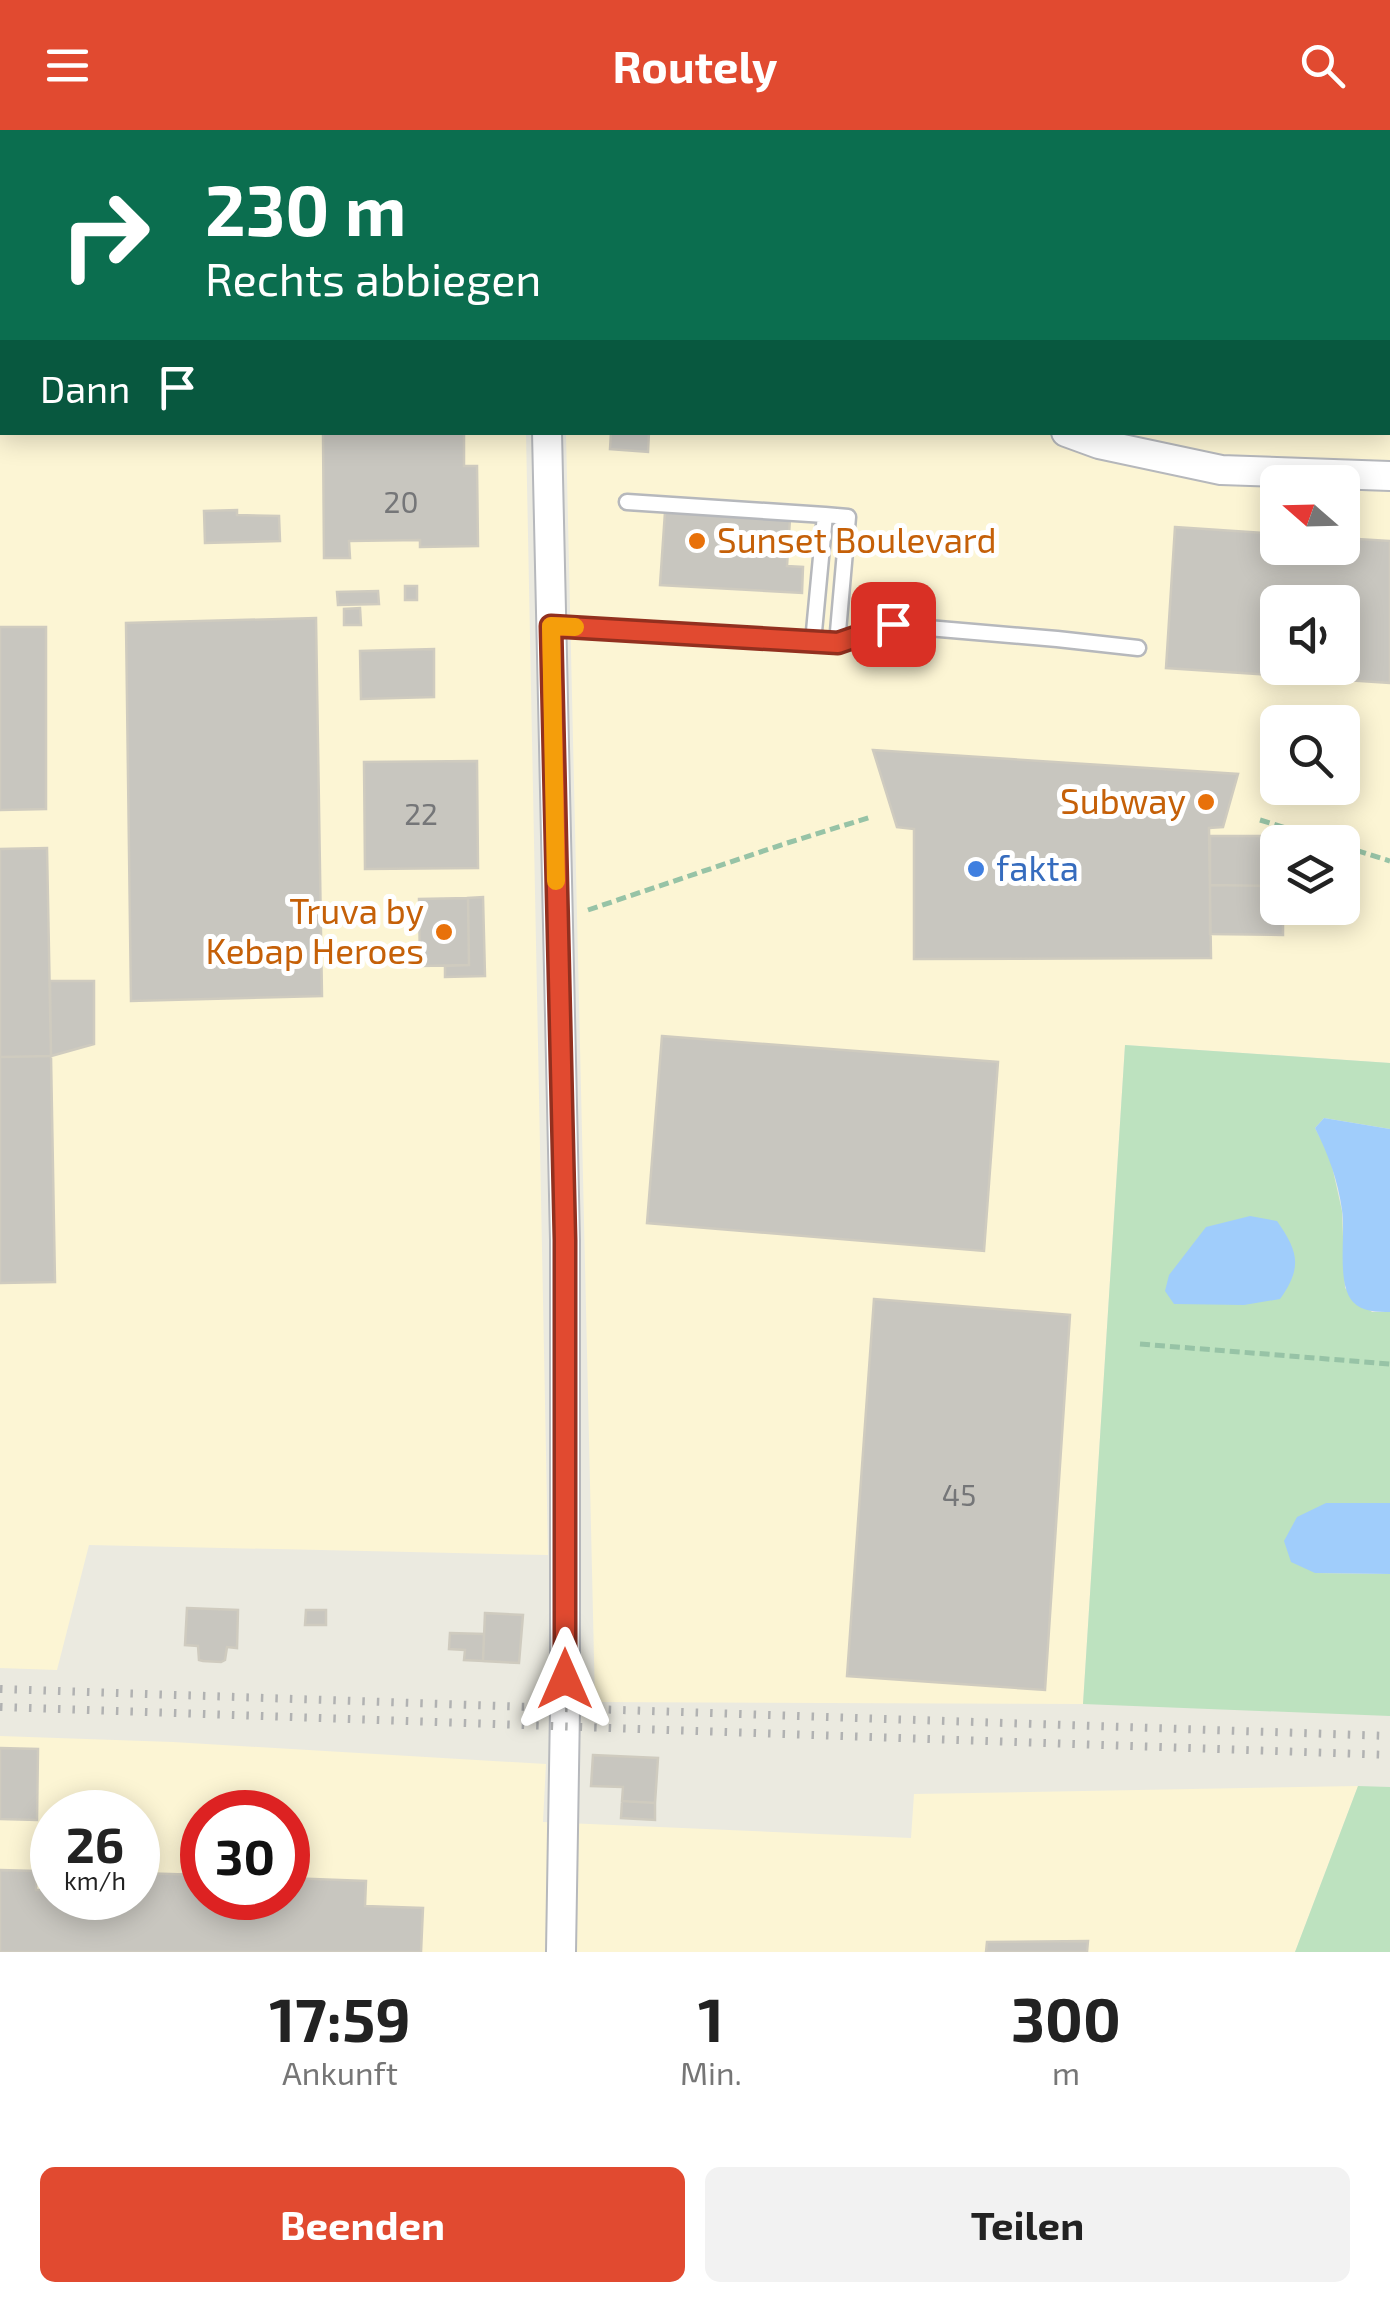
<!DOCTYPE html>
<html lang="de">
<head>
<meta charset="utf-8">
<style>
	:root { --surface:#fff; --page:#f2f2f2; --text:#222; --muted:#767676; --accent:#e14a30 }
	body { margin:0; font-family:"Exo 2",sans-serif; background:var(--page); color:var(--text); height:100vh; display:flex; flex-direction:column; font-size:38px; white-space:nowrap }
	* { box-sizing:border-box; margin:0 }
	p { font-size:32px; color:var(--muted) }
	.icon { flex:none; width:55px; height:55px; fill:none; stroke:currentColor; stroke-width:2; stroke-linecap:round; stroke-linejoin:round }
	.map { position:relative; height:1822px; overflow:hidden }
	.panel { display:flex; flex-direction:column; background:var(--surface); flex:1 }
	.panel>* { flex:none }
	.top-card { position:absolute; left:0px; top:0px; width:1390px; height:305px; box-shadow:0 5px 25px #0003; background:#0b6e4f; color:#fff; overflow:hidden }
	.needle { width:65px; rotate:290deg }
	.fabs { position:absolute; left:1260px; top:335px; display:grid; gap:20px }
	.fabs a { display:grid; place-items:center; width:100px; height:100px; border-radius:15px; background:var(--surface); box-shadow:0 5px 25px #0003; font-size:50px }
	.speed { position:absolute; left:30px; top:1660px; display:flex; gap:20px; font-size:50px; font-weight:700; text-align:center }
	.speed>* { display:grid; place-content:center; width:130px; height:130px; border-radius:50%; background:var(--surface); box-shadow:0 5px 25px #0003; line-height:1 }
	.speed small { font-size:25px; font-weight:400 }
	.speed .limit { border:15px solid #d22; background:#fff; color:#111 }
	.pin { position:absolute; display:grid; place-items:center; width:85px; height:85px; color:#fff; margin:-42px; border-radius:20px; box-shadow:0 5px 15px #0006 }
	.me { position:absolute; width:110px; margin:-55px; rotate:0deg; stroke-linejoin:round; filter:drop-shadow(0 0 8px #0008) }
	.turn { display:flex; align-items:center; gap:35px; height:210px; padding:0 40px; font-size:45px }
	.turn .icon { width:130px; height:130px; stroke-width:2.5 }
	.turn b { display:block; font-size:70px; line-height:85px }
	.then { display:flex; align-items:center; height:95px; padding:0 40px; background:#0003; gap:20px; font-size:38px }
	.eta { display:flex; justify-content:space-evenly; align-items:center; height:170px; text-align:center }
	.eta b { font-size:60px; font-weight:700; line-height:70px }
	.button { display:flex; gap:20px; margin-top:auto; padding:20px 40px }
	.button a { flex:1; height:115px; border-radius:15px; background:var(--accent); color:#fff; font-size:40px; font-weight:700; line-height:115px; text-align:center }
	.button a+a { background:var(--page); color:var(--text) }
	header { display:flex; justify-content:space-between; align-items:center; height:130px; padding:0 40px; background:var(--accent); color:#fff; font-size:45px; font-weight:700 }
	.map>svg:first-child { display:block }
</style>
</head>
<body>
<header><svg class="icon" aria-label="menu" viewBox="0 0 24 24"><path d="M4 6h16M4 12h16M4 18h16"/></svg>Routely<svg class="icon" aria-label="search" viewBox="0 0 24 24"><circle cx="10" cy="10" r="6"/><path d="M15 15l6 6"/></svg></header>
<div class="map">
<svg width="1390" height="1822" viewBox="0 0 1390 1822">
	<rect width="100%" height="100%" fill="#ebeae0"/>
	<path fill="#fcf5d4" fill-rule="evenodd" d="M0 0H520V2H2V302L526 303 548 1425 89 1415 57 1540 0 1538Z
		M559 0H1390V933L1125 915 1083 1574 595 1572 566 303 1388 302V2H559ZM1278 352H1342V418H1278ZM1278 472H1342V538H1278ZM1278 592H1342V658H1278ZM1278 712H1342V778H1278Z
		M0 1606 173 1612 546 1634 543 1692 911 1708 914 1664 1358 1656 1295 1822H0ZM52 1682H138V1768H52ZM202 1682H288V1768H202Z"/>
	<path fill="#bde2bf" d="M1125 915 1390 933V999L1324 988 1315 998 1330 1027 1342 1081 1345 1158 1372 1182H1390V1373H1326L1315 1443 1390 1444V1586L1083 1574Z
		M1358 1656 1390 1657V1822H1295Z"/>
	<path fill="#a0cdfb" d="M1324 988 1390 999V1182C1378 1182 1362 1182 1353 1172 1336 1153 1346 1106 1342 1080 1338 1050 1328 1024 1315 998Z
		M1250 1086 1277 1091C1298 1121 1303 1137 1280 1169L1244 1175 1174 1174 1165 1161 1169 1145 1206 1097Z
		M1326 1373H1390V1444L1315 1443 1291 1432 1284 1411 1297 1387Z"/>
	<path fill="#c8c6bf" stroke="#cfcbbf" stroke-width="2.5" fill-rule="evenodd" d="M787 0H1297V2H787Z
		M323 302H464V336H477L478 416 420 417V410L349 411 350 428H324Z
		M611 302H649L648 322 610 319Z
		M237 380V385L279 386 280 411 205 413 204 381Z
		M665 382 790 389 787 436 803 437 802 463 660 455Z
		M1175 397 1278 404V418H1342V408L1390 411V553L1166 538ZM1278 472H1342V538H1278Z
		M405 456H417V470H405Z
		M378 461 379 474 338 475 337 462Z
		M360 478 361 495H344V479Z
		M316 488 322 866 131 871 126 493Z
		M0 497H46V679L0 680Z
		M434 519V567L361 569 360 521Z
		M873 620 1238 644 1223 697 1209 698 1211 828 914 829V699L897 697Z
		M477 631 478 738 365 739 364 632Z
		M1210 706H1272V756L1210 755Z
		M47 718 51 926 0 927V719Z
		M1210 755 1278 756V778H1283V805L1210 804Z
		M483 767 485 846 445 847V836L469 835 468 768Z
		M468 768 469 835 420 836 419 769Z
		M50 851H94V914L51 926Z
		M662 906 998 932 984 1121 647 1093Z
		M51 926 55 1152 0 1153V927Z
		M874 1169 1070 1185 1045 1560 847 1546Z
		M187 1478 238 1480 237 1518 227 1517 225 1530 221 1532 203 1531 199 1530 198 1516 185 1515Z
		M306 1480H326V1495H305Z
		M485 1483 523 1485 519 1533 483 1531Z
		M450 1503 484 1504 483 1531 464 1530 465 1520 449 1519Z
		M0 1618 38 1619 37 1690 0 1689Z
		M593 1625 658 1628 655 1673 622 1671 623 1657 591 1656Z
		M622 1671 655 1673V1690L621 1688Z
		M50 1730H52V1768H138V1743L202 1745V1768H288V1748L366 1751 365 1776 423 1778 421 1822H0V1740L37 1741 36 1760H50Z
		M1088 1811 1087 1822H986L987 1812Z"/>
	<g fill="none" stroke-linecap="round" stroke-linejoin="round">
		<defs>
			<path id="service" d="M752 2V0
				M627 372 825 385 813 512
				M825 385 848 387 837 513
				M551 496 837 513 893 495 1057 509 1138 518"/>
			<path id="minor" d="M544 0V2
				M0 240H2
				M547 302 565 1110V1579L561 1822
				M1066 302 1099 314 1221 340 1390 346"/>
		</defs>
		<use href="#service" stroke="#b6b8bc" stroke-width="19"/>
		<use href="#minor" stroke="#b6b8bc" stroke-width="32"/>
		<path stroke="#97c3a6" stroke-width="5" stroke-dasharray="10 5" stroke-linecap="butt" d="M1260 690 1331 712
			M1342 716 1390 731
			M588 780 787 713 871 687
			M1140 1214 1390 1234"/>
		<use href="#service" stroke="#fff" stroke-width="14"/>
		<use href="#minor" stroke="#fff" stroke-width="28"/>
		<path stroke="#b1b2b2" stroke-width="8" stroke-dasharray="2.5 12" stroke-linecap="butt" d="M0 1559 1390 1606
			M0 1577 1390 1625"/>
	</g>
	<g fill="none" stroke-linecap="round" stroke-linejoin="round">
		<defs>
			<path id="route" d="M565 1549V1110L551 496 838 513 893 494"/>
		</defs>
		<use href="#route" stroke="#92301f" stroke-width="25"/>
		<use href="#route" stroke="#e14a30" stroke-width="18"/>
		<path stroke="#f59e0b" stroke-width="18" d="M556 751 551 496 575 497"/>
	</g>
	<g fill="#e8710a" stroke="#fff" stroke-width="4">
		<circle cx="697" cy="411" r="10"/>
		<circle cx="1206" cy="672" r="10"/>
		<circle cx="444" cy="802" r="10"/>
	</g>
	<circle fill="#3f7fe0" stroke="#fff" stroke-width="4" cx="976" cy="739" r="10"/>
	<g text-anchor="middle" stroke-width="10" stroke-linejoin="round" paint-order="stroke">
		<g font-size="30" fill="#757678">
			<text x="401" y="383">20</text>
			<text x="421" y="695">22</text>
			<text x="959" y="1376">45</text>
		</g>
		<g font-size="35" fill="#c56008" stroke="#fff" text-anchor="end">
			<text x="717" y="423" text-anchor="start">Sunset Boulevard</text>
			<text x="1186" y="684">Subway</text>
			<text x="424" y="794">Truva by<tspan x="424" dy="40">Kebap Heroes</tspan></text>
		</g>
		<g font-size="35" fill="#366cbe" stroke="#fff" text-anchor="start">
			<text x="996" y="751">fakta</text>
		</g>
	</g>
</svg>
<div class="fabs">
<a><svg class="needle" viewBox="-14 -14 28 28"><path d="M0-13l5 13h-10z" fill="#e53935"/><path d="M0 13l5-13h-10z" fill="#767676"/></svg></a>
<a><svg class="icon" aria-label="sound" viewBox="0 0 24 24"><path d="M4 9h4l5-4v14l-5-4H4zM17 9q2 3 0 6"/></svg></a>
<a><svg class="icon" aria-label="search" viewBox="0 0 24 24"><circle cx="10" cy="10" r="6"/><path d="M15 15l6 6"/></svg></a>
<a><svg class="icon" aria-label="layers" viewBox="0 0 24 24"><path d="M12 4l9 5-9 5-9-5zM3 14l9 5 9-5"/></svg></a>
</div>
<div class="speed"><div>26<small>km/h</small></div><div class="limit">30</div></div>
<div class="pin" style="left:893px;top:494px;background:#d93025"><svg class="icon" aria-label="arrive" viewBox="0 0 24 24"><path d="M6 21V4h12l-3 4 3 4H6"/></svg></div>
<svg class="me" style="left:565px;top:1549px" viewBox="-20 -20 40 40"><path d="M0-17L14 15 0 8-14 15z" fill="#e14a30" stroke="#fff" stroke-width="4"/></svg>
<div class="top-card">
<div class="turn"><svg class="icon" aria-label="right" viewBox="0 0 24 24"><path d="M7 20v-9h11M14 6l5 5-5 5"/></svg><div><b>230 m</b>Rechts abbiegen</div></div>
<div class="then">Dann<svg class="icon" aria-label="arrive" viewBox="0 0 24 24"><path d="M6 21V4h12l-3 4 3 4H6"/></svg></div>
</div>
</div>
<section class="panel">
<div class="eta">
<div><b>17:59</b><p>Ankunft</p></div>
<div><b>1</b><p>Min.</p></div>
<div><b>300</b><p>m</p></div>
</div>
<div class="button"><a>Beenden</a><a>Teilen</a></div>
</section>
</body>
</html>
